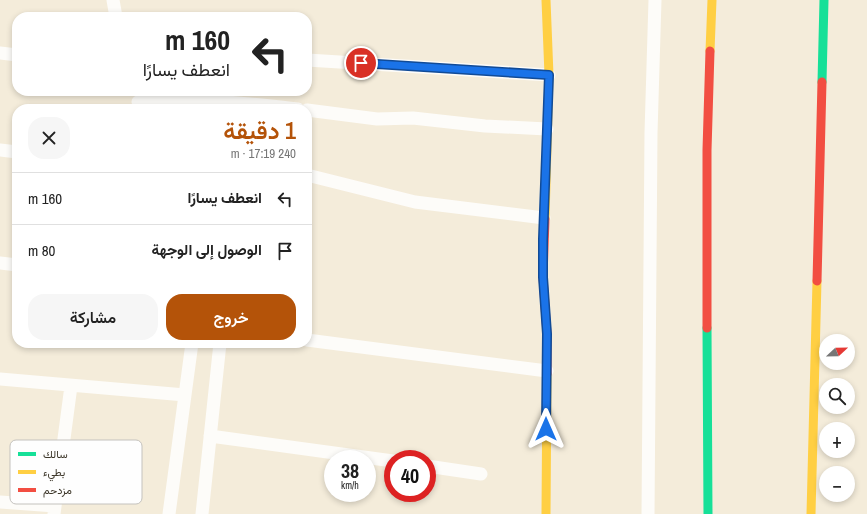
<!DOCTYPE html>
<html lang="ar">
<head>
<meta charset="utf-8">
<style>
	:root { --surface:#fff; --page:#f6f6f6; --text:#222; --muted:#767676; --line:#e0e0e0; --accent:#b45309 }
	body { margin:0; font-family:"Archivo Narrow",Vazirmatn,sans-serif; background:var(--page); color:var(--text); direction:rtl; height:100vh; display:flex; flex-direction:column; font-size:15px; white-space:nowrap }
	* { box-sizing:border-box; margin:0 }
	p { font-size:13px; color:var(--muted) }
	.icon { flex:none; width:22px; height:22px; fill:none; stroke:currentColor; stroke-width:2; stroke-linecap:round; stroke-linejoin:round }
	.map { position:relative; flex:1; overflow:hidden; direction:ltr }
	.details { position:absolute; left:12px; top:104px; width:300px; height:244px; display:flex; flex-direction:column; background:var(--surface); border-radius:16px; box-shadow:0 2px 6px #0003; direction:rtl }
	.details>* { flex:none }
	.hud { position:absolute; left:12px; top:12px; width:300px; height:84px; border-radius:16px; box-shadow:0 2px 6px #0003; direction:rtl; background:#fff; color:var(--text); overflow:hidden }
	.needle { width:26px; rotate:68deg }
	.tools { position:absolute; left:819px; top:334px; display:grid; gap:8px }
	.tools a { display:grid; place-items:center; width:36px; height:36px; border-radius:50%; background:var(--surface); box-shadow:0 2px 6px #0003; font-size:20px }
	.speed { position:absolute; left:324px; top:450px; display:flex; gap:8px; font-size:20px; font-weight:700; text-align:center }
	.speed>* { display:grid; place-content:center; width:52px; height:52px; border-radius:50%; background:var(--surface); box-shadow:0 2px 6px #0003; line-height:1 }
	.speed small { font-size:10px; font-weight:400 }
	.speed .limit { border:6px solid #d22; background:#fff; color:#111 }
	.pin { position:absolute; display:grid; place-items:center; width:34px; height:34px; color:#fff; margin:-17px; border:2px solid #fff; border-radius:50%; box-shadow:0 1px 4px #0007 }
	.me { position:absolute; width:44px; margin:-22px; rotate:0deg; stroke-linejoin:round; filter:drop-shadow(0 0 3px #0008) }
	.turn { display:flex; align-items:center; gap:14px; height:84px; padding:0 16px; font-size:18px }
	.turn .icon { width:52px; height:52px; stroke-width:2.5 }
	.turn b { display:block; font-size:28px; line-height:34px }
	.round { display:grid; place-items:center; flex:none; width:42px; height:42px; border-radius:16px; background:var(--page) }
	.headline { display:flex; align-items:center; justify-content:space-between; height:68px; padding:0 16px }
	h1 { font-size:24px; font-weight:600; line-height:30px; color:var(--accent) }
	.cta { display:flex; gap:8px; margin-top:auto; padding:8px 16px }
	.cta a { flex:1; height:46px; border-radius:16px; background:var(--accent); color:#fff; font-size:16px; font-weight:600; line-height:46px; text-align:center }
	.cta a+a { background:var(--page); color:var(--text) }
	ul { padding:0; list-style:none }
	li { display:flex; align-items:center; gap:12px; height:52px; padding:0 16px; border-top:1px solid var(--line) }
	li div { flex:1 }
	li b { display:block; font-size:15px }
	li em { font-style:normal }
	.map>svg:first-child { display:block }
</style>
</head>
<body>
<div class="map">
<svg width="867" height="514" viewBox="0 0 867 514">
	<rect width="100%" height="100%" fill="#f4ecda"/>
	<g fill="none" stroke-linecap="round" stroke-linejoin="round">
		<path stroke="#fdfcf9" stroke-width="13" d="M113 0 116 17
			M0 53 17 55
			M307 60 549 75
			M138 102C193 97 243 103 298 109
			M307 110 377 119 413 118 485 126 547 129
			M0 150 17 152
			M307 175 415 202 544 218
			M0 263 17 265
			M307 340 547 371
			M0 379 185 395
			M210 436 393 461
			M427 466 481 474
			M0 502 55 506
			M54 514 71 386
			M169 514 192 343
			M202 514 220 343
			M648 514 651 133 655 0"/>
		<path stroke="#16e098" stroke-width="9" d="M822 82 824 0
			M707 328 708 514"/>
		<path stroke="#ffcf43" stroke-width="9" d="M710 51 712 0
			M545 219 549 75 546 0
			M546 514 547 374
			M811 514 817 281"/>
		<path stroke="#f24e42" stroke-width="9" d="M545 219 543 277 547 334V374
			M817 281 822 82
			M707 328V150L710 51"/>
	</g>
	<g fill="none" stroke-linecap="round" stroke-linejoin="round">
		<defs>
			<path id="route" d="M361 63 549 75 543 239V277L547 334 546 429"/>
		</defs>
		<use href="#route" stroke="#114b97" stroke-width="10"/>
		<use href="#route" stroke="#1a73e8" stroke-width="7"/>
	</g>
	<rect x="10" y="440" width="132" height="64" rx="6" fill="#fefefe" stroke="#c4c2be" stroke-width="1"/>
	<rect x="18" y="452" width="18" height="4" fill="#16e098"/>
	<rect x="18" y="470" width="18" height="4" fill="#ffcf43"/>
	<rect x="18" y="488" width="18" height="4" fill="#f24e42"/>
	<g font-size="11" fill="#3d372a">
		<text x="43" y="458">سالك</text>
		<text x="43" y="476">بطيء</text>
		<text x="43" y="494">مزدحم</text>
	</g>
</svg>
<div class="tools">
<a><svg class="needle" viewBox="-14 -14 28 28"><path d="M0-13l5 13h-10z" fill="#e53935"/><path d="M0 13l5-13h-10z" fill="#767676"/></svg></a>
<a><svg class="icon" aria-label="search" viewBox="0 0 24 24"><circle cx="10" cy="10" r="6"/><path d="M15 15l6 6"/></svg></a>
<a>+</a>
<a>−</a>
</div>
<div class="speed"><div>38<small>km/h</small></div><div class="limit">40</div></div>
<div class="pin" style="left:361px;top:63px;background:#d93025"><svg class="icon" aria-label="arrive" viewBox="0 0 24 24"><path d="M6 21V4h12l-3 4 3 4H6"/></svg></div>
<svg class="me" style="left:546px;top:429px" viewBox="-20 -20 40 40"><path d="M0-17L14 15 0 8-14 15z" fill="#1a73e8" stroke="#fff" stroke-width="4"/></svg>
<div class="hud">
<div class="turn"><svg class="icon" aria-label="left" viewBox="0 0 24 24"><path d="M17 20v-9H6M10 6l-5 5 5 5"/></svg><div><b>160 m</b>انعطف يسارًا</div></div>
</div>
<section class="details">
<div class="headline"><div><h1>1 دقيقة</h1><p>240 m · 17:19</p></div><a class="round"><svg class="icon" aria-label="close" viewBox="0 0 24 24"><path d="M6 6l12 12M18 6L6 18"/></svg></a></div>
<ul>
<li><svg class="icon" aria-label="left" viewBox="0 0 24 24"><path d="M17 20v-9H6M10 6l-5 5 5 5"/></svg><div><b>انعطف يسارًا</b></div><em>160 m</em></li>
<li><svg class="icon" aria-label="arrive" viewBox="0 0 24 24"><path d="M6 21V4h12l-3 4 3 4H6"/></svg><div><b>الوصول إلى الوجهة</b></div><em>80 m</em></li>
</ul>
<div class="cta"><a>خروج</a><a>مشاركة</a></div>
</section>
</div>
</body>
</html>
